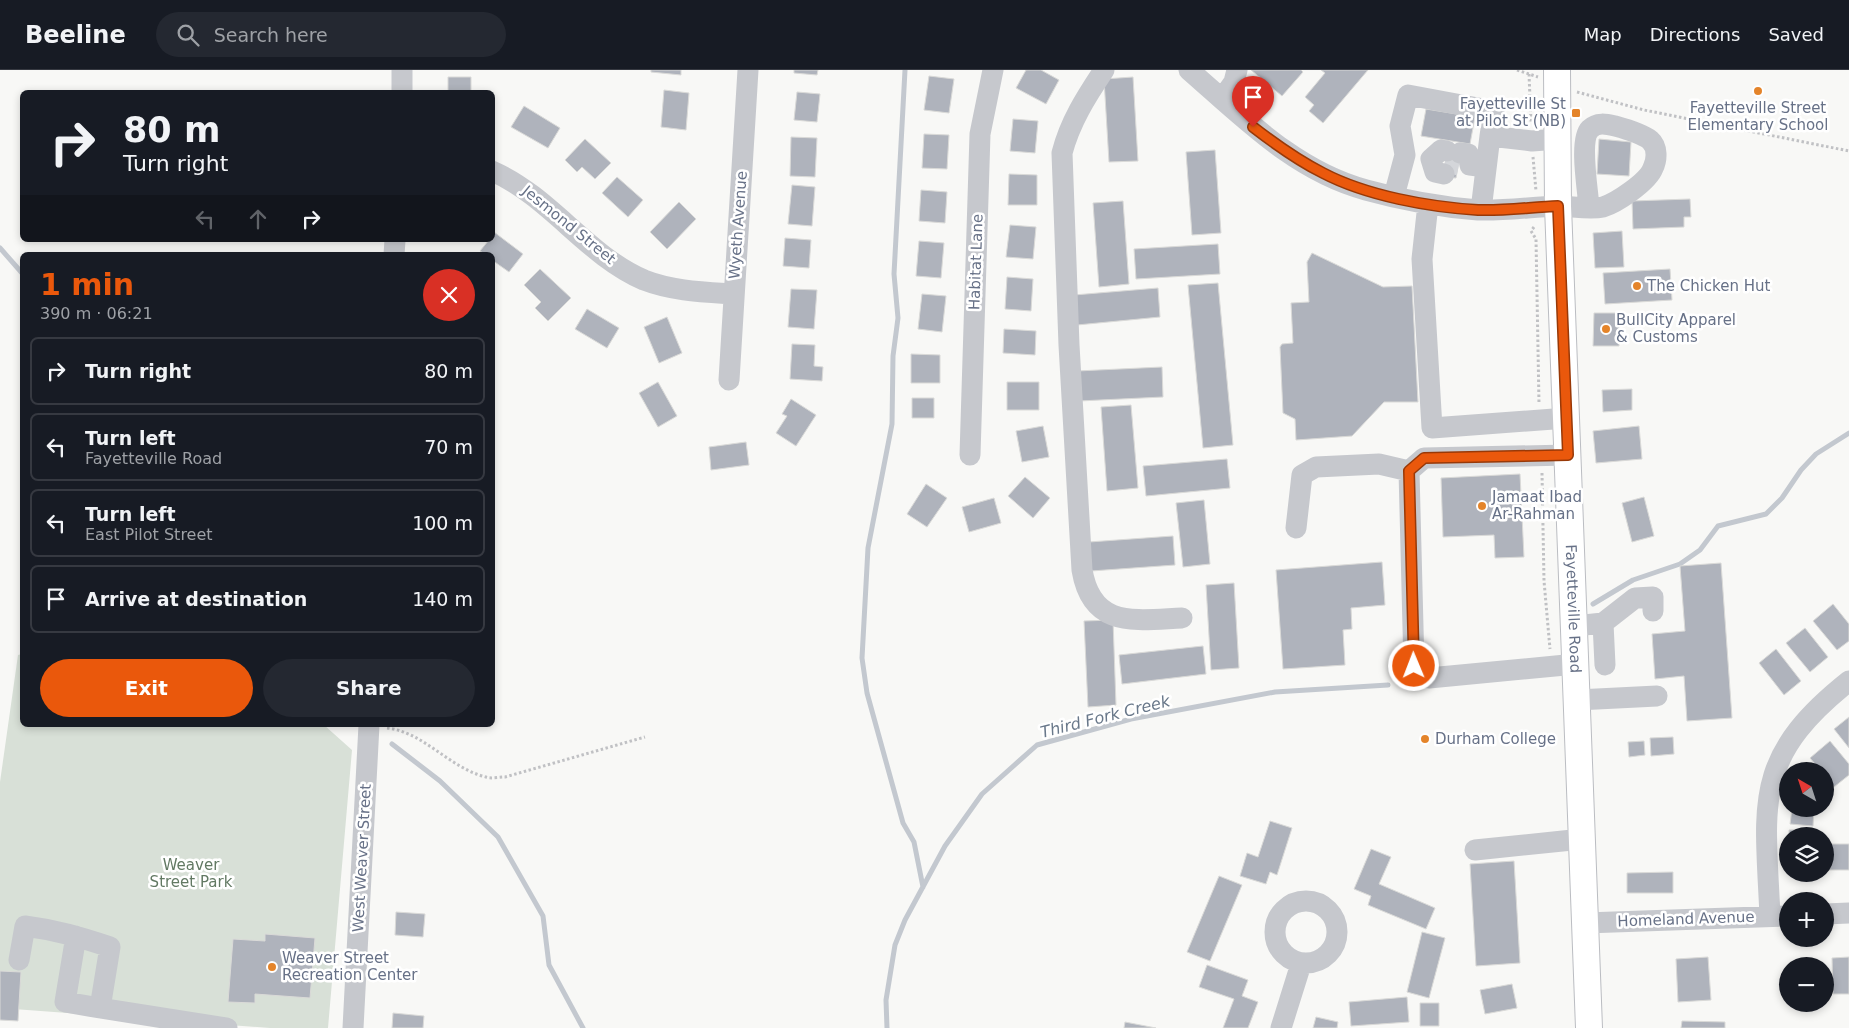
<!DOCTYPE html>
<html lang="en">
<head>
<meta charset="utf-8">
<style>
	:root { --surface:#171b24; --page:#242831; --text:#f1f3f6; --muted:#9ea1a6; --line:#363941; --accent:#ea580c }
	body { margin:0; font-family:"DejaVu Sans",sans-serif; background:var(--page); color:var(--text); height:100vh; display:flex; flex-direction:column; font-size:19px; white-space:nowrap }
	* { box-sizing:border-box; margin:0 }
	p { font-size:16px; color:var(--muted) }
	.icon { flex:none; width:28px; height:28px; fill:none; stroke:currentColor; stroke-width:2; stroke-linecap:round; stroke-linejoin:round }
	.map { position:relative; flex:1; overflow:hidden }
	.details { position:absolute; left:20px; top:182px; width:475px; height:475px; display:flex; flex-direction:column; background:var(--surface); border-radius:8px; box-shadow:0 2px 8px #0003 }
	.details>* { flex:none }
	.hud { position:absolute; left:20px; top:20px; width:475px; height:152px; border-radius:8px; box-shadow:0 2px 8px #0003; background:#171b24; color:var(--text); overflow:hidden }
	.needle { width:32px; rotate:321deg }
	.tools { position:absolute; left:1779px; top:692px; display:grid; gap:10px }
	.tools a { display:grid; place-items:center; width:55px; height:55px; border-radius:50%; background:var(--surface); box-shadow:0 2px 8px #0003; font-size:25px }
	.pin { position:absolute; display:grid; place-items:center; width:42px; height:42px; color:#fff; margin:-51px -21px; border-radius:50% 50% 50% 0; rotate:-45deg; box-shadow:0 0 5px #0007 }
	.pin .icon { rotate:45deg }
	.me { position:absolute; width:55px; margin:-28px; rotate:359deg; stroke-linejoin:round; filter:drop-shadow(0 0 4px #0008) }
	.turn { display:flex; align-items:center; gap:18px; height:105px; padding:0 20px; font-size:22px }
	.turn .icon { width:65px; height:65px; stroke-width:2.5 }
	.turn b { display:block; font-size:35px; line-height:42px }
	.lanes { display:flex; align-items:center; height:48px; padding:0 20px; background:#0003; justify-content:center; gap:25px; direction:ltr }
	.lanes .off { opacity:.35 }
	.round { display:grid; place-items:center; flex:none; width:52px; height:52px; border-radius:26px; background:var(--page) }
	.summary { display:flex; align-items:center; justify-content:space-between; height:85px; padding:0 20px }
	h1 { font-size:30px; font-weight:600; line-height:38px; color:var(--accent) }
	.cta { display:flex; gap:10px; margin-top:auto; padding:10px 20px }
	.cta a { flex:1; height:58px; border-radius:30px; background:var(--accent); color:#fff; font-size:20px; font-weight:600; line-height:58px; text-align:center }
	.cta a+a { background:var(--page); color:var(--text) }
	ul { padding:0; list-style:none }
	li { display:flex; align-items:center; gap:15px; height:68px; margin:0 10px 8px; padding:0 10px; border:2px solid var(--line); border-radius:8px }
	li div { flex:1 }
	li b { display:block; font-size:19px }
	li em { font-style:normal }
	header { display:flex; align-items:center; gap:30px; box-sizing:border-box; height:70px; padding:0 25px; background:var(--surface); border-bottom:1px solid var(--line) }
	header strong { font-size:24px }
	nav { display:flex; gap:28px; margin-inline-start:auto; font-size:18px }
	.search { width:350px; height:45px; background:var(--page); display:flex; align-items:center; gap:12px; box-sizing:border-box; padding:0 18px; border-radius:28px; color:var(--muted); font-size:19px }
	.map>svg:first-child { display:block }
</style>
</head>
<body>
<header>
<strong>Beeline</strong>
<div class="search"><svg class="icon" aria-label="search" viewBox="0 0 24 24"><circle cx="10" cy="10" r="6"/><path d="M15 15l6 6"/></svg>Search here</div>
<nav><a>Map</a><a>Directions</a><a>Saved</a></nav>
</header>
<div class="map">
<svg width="1849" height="958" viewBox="0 0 1849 958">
	<rect width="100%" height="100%" fill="#f8f8f6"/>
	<path fill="#d8e0d7" d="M22 584V655H324L352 680 328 958H270L0 938V712L18 585Z"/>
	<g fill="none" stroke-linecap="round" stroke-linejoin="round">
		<path stroke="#c3c8cf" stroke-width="5" d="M905 0 894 204 898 248 893 286 892 354 868 478 862 588 867 623 903 753 914 772 923 817
			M0 178 22 203
			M1593 534 1633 510 1680 494 1700 480 1718 456 1766 444 1782 428 1801 400 1816 384 1849 363
			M392 674 440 711 498 767 543 846 549 895 583 958
			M887 958 886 930 895 875 905 850 945 776 982 724 1037 675 1131 649 1275 622 1388 615"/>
	</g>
	<path fill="#afb3bc" stroke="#dadad8" d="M651 0H681V5L651 2Z
		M794 0H818L817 5 794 3Z
		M1026 0H1041L1059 10 1046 34 1016 18Z
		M1251 0H1301L1303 2 1282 26Z
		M1321 0H1368L1323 53 1309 41 1314 35 1305 27 1325 3Z
		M929 6 954 9 949 43 924 40Z
		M448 7H471V22H448Z
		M1133 7 1138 91 1109 92 1104 9Z
		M664 20 689 23 686 60 661 57Z
		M797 22 820 24 817 52 794 50Z
		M524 36 560 58 548 78 511 57Z
		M1426 39 1475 47 1470 74 1421 66Z
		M1013 49 1038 51 1035 83 1010 81Z
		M924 64 949 65 947 99 922 98Z
		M791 67 817 68 815 107 790 106Z
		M585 69 611 93 595 109 582 97 577 102 565 90Z
		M1599 69 1631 72 1629 106 1597 104Z
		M1448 76 1461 78 1456 108 1443 107Z
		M1215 80 1221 163 1192 165 1186 82Z
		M1009 104 1037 105V135H1008Z
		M617 107 643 130 628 147 602 123Z
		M792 115 815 117 812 156 788 154Z
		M921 120 947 122 945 153 919 151Z
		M1690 129 1691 147H1684V157L1633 159 1632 131Z
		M1123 131 1129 214 1099 217 1093 133Z
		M679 132 696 149 667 179 650 162Z
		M1010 155 1036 157 1033 189 1006 187Z
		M1622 161 1624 197 1595 198 1593 163Z
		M494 162 523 184 509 202 492 190V185H486L480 181 489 170H492Z
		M785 168 811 170 809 198 783 196Z
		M919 171 944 173 941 208 916 206Z
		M1218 174 1220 204 1136 209 1134 179Z
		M1312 183 1383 217 1412 216 1418 332H1384L1352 366 1296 370 1295 349 1283 343 1280 277 1282 274 1293 273 1291 233 1309 232 1307 192Z
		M540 199 571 228 548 251 535 238 541 232 524 215Z
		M1670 199 1672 230 1605 234 1603 203Z
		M1007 207 1033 209 1031 241 1005 239Z
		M1218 213 1233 375 1203 378 1188 215Z
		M1158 218 1160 247 1077 255 1074 225Z
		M791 219 817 220 814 259 788 257Z
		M922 224 946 226 942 262 918 259Z
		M587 239 619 258 607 278 575 259Z
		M1594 243H1620L1619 276H1593Z
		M667 247 682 283 659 293 644 257Z
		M1004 259 1036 261 1035 285 1003 283Z
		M792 274 815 275 814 296 823 297 822 311 790 309Z
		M911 284 940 285V313H911Z
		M1162 297 1163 327 1079 331 1077 301Z
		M658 312 677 346 658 357 639 323Z
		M1007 312H1039V340H1007Z
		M1632 319V340L1603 342 1602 320Z
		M912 328H934V348H912Z
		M791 329 816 345 796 376 776 363 787 346 782 344Z
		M1131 335 1138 418 1107 421 1101 337Z
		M1043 356 1049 387 1022 392 1016 361Z
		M1639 356 1642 389 1596 393 1593 361Z
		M746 372 749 395 711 400 709 377Z
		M1227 389 1230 418 1146 426 1143 396Z
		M1520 404 1524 487 1495 488 1494 465 1443 467 1441 408Z
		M1025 407 1050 428 1033 448 1008 426Z
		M926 414 947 428 927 457 907 444Z
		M1644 427 1654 466 1632 472 1622 433Z
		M994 428 1001 453 969 462 962 437Z
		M1204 430 1210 494 1183 497 1176 433Z
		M1173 466 1175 495 1091 501 1089 472Z
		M1382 492 1385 535 1351 538 1352 559 1343 560 1345 595 1283 599 1276 500Z
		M1721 493 1732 648 1687 651 1684 606 1655 609 1652 564 1685 561 1680 496Z
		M1234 513 1239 598 1211 600 1206 515Z
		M1833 534 1849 554V571L1837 580 1813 551Z
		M1113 550 1116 635 1088 637 1084 551Z
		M1805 558 1828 587 1810 602 1786 573Z
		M1203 576 1206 604 1122 614 1119 585Z
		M1776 579 1801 611 1784 625 1759 593Z
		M1849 647V678L1834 659Z
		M1673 667 1674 684 1651 686 1650 668Z
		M1644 671 1645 685 1629 687 1628 672Z
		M1830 671 1849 694V705L1834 717 1825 706V701H1821L1810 688Z
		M1792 739H1814L1813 756 1790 754Z
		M1270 751 1292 758 1277 805 1270 802 1266 814 1240 806 1247 783 1258 787Z
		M1812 759 1813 766H1789V760Z
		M1825 774H1849V800H1825Z
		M1371 779 1391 787 1379 814 1435 838 1426 859 1368 835 1371 826 1354 819Z
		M1514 791 1520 893 1476 896 1470 794Z
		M1673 802V823H1627V803Z
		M1219 806 1242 815 1210 891 1187 882Z
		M396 842 425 844 423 867 395 865Z
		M1422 862 1445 868 1429 928 1407 922Z
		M265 864 315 868 310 928 255 924V933L228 932 233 869 265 871Z
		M1708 887 1711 930 1678 932 1676 889Z
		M1849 887V924H1833L1832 888Z
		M1207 895 1248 910 1242 926 1258 932 1248 958H1223L1234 929 1199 917Z
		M0 901 21 902 18 951 0 950Z
		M1512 914 1517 938 1485 944 1480 920Z
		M1407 927 1409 952 1351 956 1349 932Z
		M1420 933H1439V956H1420Z
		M393 943 424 946 423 958H392Z
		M1316 947 1338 952 1337 958H1313Z
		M1682 951 1725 952V958H1681Z
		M1125 952 1156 958H1124Z"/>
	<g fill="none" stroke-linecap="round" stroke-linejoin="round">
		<path stroke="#d4d6da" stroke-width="21" stroke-dasharray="21 11" stroke-linecap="butt" d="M1445 92 1459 95"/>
		<defs>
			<g id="major">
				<path id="s1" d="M1557 0 1558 136 1589 958"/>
			</g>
		</defs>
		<use href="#major" stroke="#bbbdc2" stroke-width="28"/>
		<path stroke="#c0c1c4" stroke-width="3" stroke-dasharray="2.5 2.5" stroke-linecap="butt" d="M1517 0 1538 7
			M1529 4 1531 53
			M1577 22 1644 40 1849 81
			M1533 87 1536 121
			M1534 157 1531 161 1536 169 1539 334
			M1542 403 1544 511 1550 579
			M387 658C424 662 449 698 486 707 491 709 499 707 505 707L645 667"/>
		<path stroke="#c6c8cd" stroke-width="21" d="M1104 0C1086 27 1070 52 1062 83L1069 275 1082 500C1092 559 1135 550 1182 548
			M1189 0C1243 47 1295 101 1366 120 1402 130 1441 137 1478 140 1504 141 1531 137 1557 136 1571 136 1589 140 1603 137 1616 133 1648 112 1653 98 1657 90 1658 77 1650 70 1641 63 1626 59 1615 56 1606 54 1597 52 1590 59 1579 70 1588 121 1589 137
			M402 22V0
			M1222 29 1234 12 1237 0
			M1460 83 1468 84 1470 95 1486 97
			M492 101C551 127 586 185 644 210 672 221 704 222 734 224
			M1444 104 1435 102 1431 89 1441 80 1447 81
			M1394 126 1405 85 1400 56 1408 25 1494 41 1490 66 1532 71 1558 69
			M1428 134 1422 189 1432 358 1567 348
			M1481 140 1490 66
			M394 185 395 170
			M729 310 748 0
			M970 385 980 64 993 0
			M1568 385 1424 388 1409 401 1414 596 1429 608 1576 594
			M1296 458 1302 405 1316 397 1379 394 1409 401
			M1603 553 1605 595
			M1575 556 1603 553 1635 528 1653 527V541
			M1577 630 1657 626
			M1475 780 1582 769
			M1275 862a31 31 0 1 1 62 0a31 31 0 1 1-62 0Z
			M1825 844 1849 843
			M1770 846C1765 733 1752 688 1849 611
			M1585 853 1788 846
			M76 866 65 932 100 938
			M19 890 25 856C56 860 80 867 110 877L100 938 227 958
			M353 958 369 655
			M1281 958 1301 894"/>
		<use href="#major" stroke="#fff" stroke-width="26"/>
	</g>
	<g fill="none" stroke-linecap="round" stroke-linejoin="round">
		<defs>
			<path id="route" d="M1253 57C1275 74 1297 90 1323 103 1367 126 1429 137 1478 140 1504 141 1532 137 1558 136L1568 385 1424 388 1409 401 1414 596"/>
		</defs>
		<use href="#route" stroke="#983908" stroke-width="12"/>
		<use href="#route" stroke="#ea580c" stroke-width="9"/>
	</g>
	<g fill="#e4842a" stroke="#fff" stroke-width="2">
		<circle cx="1758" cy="21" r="5"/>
		<rect x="1571" y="38" width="10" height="10" rx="2.5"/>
		<circle cx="1637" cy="216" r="5"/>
		<circle cx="1606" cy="259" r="5"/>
		<circle cx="1482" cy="436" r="5"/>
		<circle cx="1425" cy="669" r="5"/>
		<circle cx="272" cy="897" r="5"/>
	</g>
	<g text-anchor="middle" stroke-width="5" stroke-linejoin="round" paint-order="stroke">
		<g font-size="15" fill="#677187" stroke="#fff" text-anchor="start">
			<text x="1566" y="39" text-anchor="end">Fayetteville St<tspan x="1566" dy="17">at Pilot St (NB)</tspan></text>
			<text x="1758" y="43" text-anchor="middle">Fayetteville Street<tspan x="1758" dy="17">Elementary School</tspan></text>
			<text x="1647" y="221">The Chicken Hut</text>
			<text x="1616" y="255">BullCity Apparel<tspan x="1616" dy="17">&amp; Customs</tspan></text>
			<text x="1492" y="432">Jamaat Ibad<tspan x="1492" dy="17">Ar-Rahman</tspan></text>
			<text x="1435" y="674">Durham College</text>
			<text x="282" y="893">Weaver Street<tspan x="282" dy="17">Recreation Center</tspan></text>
		</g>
		<g font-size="15" fill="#677187" stroke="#fff">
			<text transform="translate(569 155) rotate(39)" y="5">Jesmond Street</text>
			<text transform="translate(738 155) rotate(-86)" y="5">Wyeth Avenue</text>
			<text transform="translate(976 192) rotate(-88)" y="5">Habitat Lane</text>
			<text dy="5" stroke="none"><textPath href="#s1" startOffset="539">Fayetteville Road</textPath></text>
			<text transform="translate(362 788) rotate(-87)" y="5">West Weaver Street</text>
			<text transform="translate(1686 849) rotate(-2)" y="5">Homeland Avenue</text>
		</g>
		<g font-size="15" fill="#627963" stroke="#fff">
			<text x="191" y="800">Weaver<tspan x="191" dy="17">Street Park</tspan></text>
		</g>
		<g font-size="16" font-style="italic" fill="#69788a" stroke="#fff">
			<text transform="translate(1105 646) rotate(-14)" y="6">Third Fork Creek</text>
		</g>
	</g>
</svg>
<div class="tools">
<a><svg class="needle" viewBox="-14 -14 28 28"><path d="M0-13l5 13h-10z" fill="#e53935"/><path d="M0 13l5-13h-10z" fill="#9ea1a6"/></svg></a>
<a><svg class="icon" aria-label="layers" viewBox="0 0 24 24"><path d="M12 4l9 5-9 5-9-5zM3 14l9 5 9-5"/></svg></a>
<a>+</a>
<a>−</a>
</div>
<div class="pin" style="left:1253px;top:57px;background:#d93025"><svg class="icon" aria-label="arrive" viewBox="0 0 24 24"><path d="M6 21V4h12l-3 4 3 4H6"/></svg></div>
<svg class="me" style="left:1414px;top:596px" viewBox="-20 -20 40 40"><circle r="17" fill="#ea580c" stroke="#fff" stroke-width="3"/><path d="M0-11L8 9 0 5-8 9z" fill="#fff"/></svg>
<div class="hud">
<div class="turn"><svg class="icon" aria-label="right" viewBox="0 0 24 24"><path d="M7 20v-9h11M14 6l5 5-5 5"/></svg><div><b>80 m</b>Turn right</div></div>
<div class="lanes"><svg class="icon off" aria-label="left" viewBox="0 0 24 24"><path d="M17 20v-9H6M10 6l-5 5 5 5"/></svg><svg class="icon off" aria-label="ahead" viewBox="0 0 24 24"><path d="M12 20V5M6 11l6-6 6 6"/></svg><svg class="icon" aria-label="right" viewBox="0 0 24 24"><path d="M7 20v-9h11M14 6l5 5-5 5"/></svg></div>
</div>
<section class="details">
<div class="summary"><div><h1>1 min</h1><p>390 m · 06:21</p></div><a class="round" style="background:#d93025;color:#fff"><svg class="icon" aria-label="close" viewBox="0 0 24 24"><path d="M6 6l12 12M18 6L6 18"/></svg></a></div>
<ul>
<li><svg class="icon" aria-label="right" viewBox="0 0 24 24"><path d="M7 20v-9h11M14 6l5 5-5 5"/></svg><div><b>Turn right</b></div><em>80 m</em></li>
<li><svg class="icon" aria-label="left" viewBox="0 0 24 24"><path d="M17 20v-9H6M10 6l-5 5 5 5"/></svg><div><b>Turn left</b><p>Fayetteville Road</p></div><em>70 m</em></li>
<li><svg class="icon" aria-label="left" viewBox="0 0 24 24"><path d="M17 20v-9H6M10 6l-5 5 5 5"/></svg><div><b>Turn left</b><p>East Pilot Street</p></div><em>100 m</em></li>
<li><svg class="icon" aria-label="arrive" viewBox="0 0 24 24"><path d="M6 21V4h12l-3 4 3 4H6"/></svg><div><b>Arrive at destination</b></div><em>140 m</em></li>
</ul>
<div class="cta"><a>Exit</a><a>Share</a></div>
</section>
</div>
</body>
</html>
